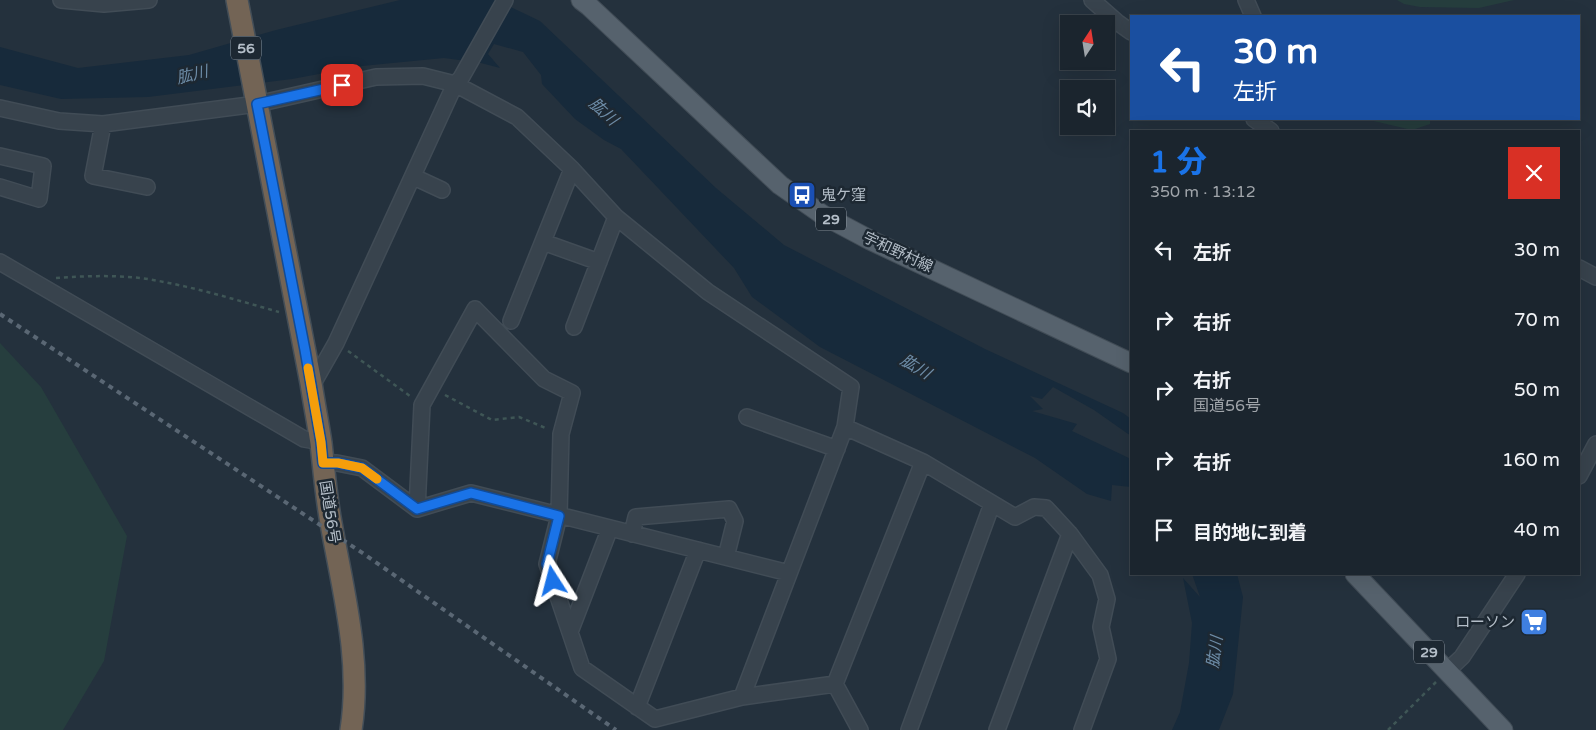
<!DOCTYPE html>
<html lang="ja">
<head>
<meta charset="utf-8">
<style>
	:root { --surface:#1b252e; --page:#28313a; --text:#f1f3f6; --muted:#a0a5aa; --line:#39424a; --accent:#1a73e8 }
	body { margin:0; font-family:"Varela Round","Noto Sans JP",sans-serif; background:var(--page); color:var(--text); height:100vh; display:flex; flex-direction:column; font-size:19px; white-space:nowrap }
	* { box-sizing:border-box; margin:0 }
	p { font-size:16px; color:var(--muted) }
	.icon { flex:none; width:28px; height:28px; fill:none; stroke:currentColor; stroke-width:2; stroke-linecap:round; stroke-linejoin:round }
	.map { position:relative; flex:1; overflow:hidden }
	.drawer { position:absolute; left:1130px; top:130px; width:450px; height:445px; display:flex; flex-direction:column; background:var(--surface); border-radius:0px; box-shadow:0 5px 20px #0002,0 0 0 1px var(--line) }
	.drawer>* { flex:none }
	.banner { position:absolute; left:1130px; top:15px; width:450px; height:105px; border-radius:0px; box-shadow:0 5px 20px #0002,0 0 0 1px var(--line); background:#1a4fa0; color:#fff; overflow:hidden }
	.needle { width:32px; rotate:12deg }
	.controls { position:absolute; left:1060px; top:15px; display:grid; gap:10px }
	.controls a { display:grid; place-items:center; width:55px; height:55px; border-radius:0px; background:var(--surface); box-shadow:0 5px 20px #0002,0 0 0 1px var(--line); font-size:25px }
	.pin { position:absolute; display:grid; place-items:center; width:42px; height:42px; color:#fff; margin:-21px; border-radius:10px; box-shadow:0 2px 8px #0006 }
	.me { position:absolute; width:55px; margin:-28px; rotate:351deg; stroke-linejoin:round; filter:drop-shadow(0 0 4px #0008) }
	.turn { display:flex; align-items:center; gap:18px; height:105px; padding:0 20px; font-size:22px }
	.turn .icon { width:65px; height:65px; stroke-width:2.5 }
	.turn b { display:block; font-size:35px; line-height:42px }
	.round { display:grid; place-items:center; flex:none; width:52px; height:52px; border-radius:0px; background:var(--page) }
	.headline { display:flex; align-items:center; justify-content:space-between; height:85px; padding:0 20px }
	h1 { font-size:30px; font-weight:800; line-height:38px; color:var(--accent) }
	ul { padding:0; list-style:none }
	li { display:flex; align-items:center; gap:15px; height:70px; padding:0 20px }
	li div { flex:1 }
	li b { display:block; font-size:19px }
	li em { font-style:normal }
	.map>svg:first-child { display:block }
</style>
</head>
<body>
<div class="map">
<svg width="1596" height="730" viewBox="0 0 1596 730">
	<rect width="100%" height="100%" fill="#24313d"/>
	<path fill="#263e3e" d="M1397 0H1514L1479 8 1420 7 1404 4Z
		M1365 119H1430V124L1412 130Z
		M0 343 41 387 127 536 104 661 63 730H0Z"/>
	<path fill="#172a3b" d="M400 0H496L540 21 716 188 784 245 985 349 1123 413 1131 419V436L1094 410 1053 387 1042 399 1030 396 1043 409 1032 411 1077 424 1072 431 1131 459V487L1112 485 1111 501 1087 494 1035 458 820 347 752 297 734 268 621 149 604 140 575 119 542 84 541 75 523 52 494 44 488 54 500 68 481 63 444 58 362 66 292 79 148 97 61 99 0 85V47L78 68 189 55 276 30Z
		M1192 574H1237L1243 597 1233 694 1219 730H1172L1180 712 1189 663 1192 623 1183 578 1200 597Z"/>
	<g fill="none" stroke-linecap="round" stroke-linejoin="round">
		<defs>
			<path id="minor" d="M61 0 104 4 149 0
				M1092 0 1117 22 1131 32
				M1246 0 1253 16
				M0 108 59 121 103 124 257 104 376 77 423 76 455 84 517 117 572 169 616 217 708 292 851 387 845 427 742 697
				M1254 119 1271 131
				M103 124 93 176 147 187
				M0 156 43 166 39 199 0 187
				M414 177 442 190
				M543 242 599 262
				M0 262 304 439 321 442
				M1579 268 1596 277
				M511 321 572 169
				M574 327 616 217
				M311 387 336 343 455 84 461 78 505 0
				M747 417 837 449
				M845 427 923 462 1015 517 1034 507 1046 508 1070 534 1100 575 1107 599 1101 627 1108 659 1082 730
				M323 463H337L362 468 417 509
				M1579 476 1596 444
				M417 509 422 405 475 309 544 379 572 393 561 434 559 516 547 564 582 668 655 719 742 697 835 684 860 730
				M417 509 471 493 789 573
				M632 534 636 517 729 509 735 521 726 557
				M570 632 610 528
				M1447 671 1462 657 1517 574
				M835 684 923 462
				M637 707 698 550
				M909 730 992 504
				M997 730 1070 534"/>
			<path id="major" d="M581 0 589 6 780 185 823 215 870 240 1131 363
				M1355 574 1503 730"/>
			<path id="highway" d="M237 0 311 383C314 403 318 423 321 443 324 470 326 496 331 523 343 591 362 660 351 730"/>
		</defs>
		<use href="#minor" stroke="#414c56" stroke-width="18"/>
		<use href="#major" stroke="#414c56" stroke-width="21"/>
		<use href="#highway" stroke="#434e58" stroke-width="24"/>
		<path stroke="#3f5656" stroke-width="2.5" stroke-dasharray="4 4" stroke-linecap="butt" d="M56 278C84 276 113 275 141 278 188 285 233 299 279 312
			M348 351 410 396
			M445 395 492 420 519 417 548 429
			M1388 730 1436 682"/>
		<use href="#minor" stroke="#38434d" stroke-width="15"/>
		<use href="#major" stroke="#56626d" stroke-width="19"/>
		<use href="#highway" stroke="#736455" stroke-width="21"/>
		<path stroke="#5a6774" stroke-width="4" stroke-dasharray="5 5" stroke-linecap="butt" d="M0 314 364 554 616 730"/>
	</g>
	<g fill="none" stroke-linecap="round" stroke-linejoin="round">
		<defs>
			<path id="route" d="M342 85 257 104 305 350 321 442 323 463H338L362 468 417 509 471 493 559 516 547 564 553 581"/>
		</defs>
		<use href="#route" stroke="#114b97" stroke-width="12"/>
		<use href="#route" stroke="#1a73e8" stroke-width="9"/>
		<path stroke="#f59e0b" stroke-width="9" d="M308 368 321 442 323 463H338L362 468 377 479"/>
	</g>
	<defs>
		<symbol id="bus-square" viewBox="-11 -11 22 22"><rect x="-9" y="-9" width="18" height="18" rx="4" fill="#1a4fb4" stroke="#1d2832"/><path d="M-5-6H5V4H4V6H2V4H-2V6H-4V4H-5ZM-3.5-4V0h7V-4ZM-3.5 1.2v1.5H-2V1.2ZM2 1.2v1.5H3.5V1.2Z" fill="#fff"/></symbol>
		<symbol id="supermarket-square" viewBox="-11 -11 22 22"><rect x="-9" y="-9" width="18" height="18" rx="4" fill="#3f7fe0" stroke="#1d2832"/><path d="M-6-5.5h2.5l.6 2H6L4.5 2H-2.5L-4.4-4H-6ZM-1.5 3.2a1.3 1.3 0 1 0 .1 0ZM3 3.2a1.3 1.3 0 1 0 .1 0Z" fill="#fff"/></symbol>
	</defs>
	<g fill-rule="evenodd">
		<use href="#bus-square" x="786" y="179" width="32" height="32"/>
		<use href="#supermarket-square" x="1518" y="606" width="32" height="32"/>
	</g>
	<g text-anchor="middle" stroke-width="5" stroke-linejoin="round" paint-order="stroke">
		<g fill="#1d2832" stroke="#87919b" stroke-width="1">
			<rect x="231" y="36.5" width="30" height="23" rx="4"/>
			<rect x="816" y="207.5" width="30" height="23" rx="4"/>
			<rect x="1414" y="640.5" width="30" height="23" rx="4"/>
		</g>
		<g font-size="14" font-weight="bold" fill="#b4bec8">
			<text x="246" y="53">56</text>
			<text x="831" y="224">29</text>
			<text x="1429" y="657">29</text>
		</g>
		<g font-size="15" fill="#b4bec8" stroke="#1d2832" text-anchor="start">
			<text x="821" y="200">鬼ケ窪</text>
			<text x="1515" y="627" text-anchor="end">ローソン</text>
		</g>
		<g font-size="15" fill="#b4bec8" stroke="#1d2832">
			<text transform="translate(898 252) rotate(25)" y="5">宇和野村線</text>
			<text transform="translate(330 512) rotate(81)" y="5">国道56号</text>
		</g>
		<g font-size="16" font-style="italic" fill="#6d8ca7" stroke="#1d2832">
			<text transform="translate(192 74) rotate(-13)" y="6">肱川</text>
			<text transform="translate(604 111) rotate(42)" y="6">肱川</text>
			<text transform="translate(916 366) rotate(31)" y="6">肱川</text>
			<text transform="translate(1214 652) rotate(-82)" y="6">肱川</text>
		</g>
	</g>
</svg>
<div class="controls">
<a><svg class="needle" viewBox="-14 -14 28 28"><path d="M0-13l5 13h-10z" fill="#e53935"/><path d="M0 13l5-13h-10z" fill="#a0a5aa"/></svg></a>
<a><svg class="icon" aria-label="sound" viewBox="0 0 24 24"><path d="M4 9h4l5-4v14l-5-4H4zM17 9q2 3 0 6"/></svg></a>
</div>
<div class="pin" style="left:342px;top:85px;background:#d93025"><svg class="icon" aria-label="arrive" viewBox="0 0 24 24"><path d="M6 21V4h12l-3 4 3 4H6"/></svg></div>
<svg class="me" style="left:553px;top:581px" viewBox="-20 -20 40 40"><path d="M0-17L14 15 0 8-14 15z" fill="#1a73e8" stroke="#fff" stroke-width="4"/></svg>
<div class="banner">
<div class="turn"><svg class="icon" aria-label="left" viewBox="0 0 24 24"><path d="M17 20v-9H6M10 6l-5 5 5 5"/></svg><div><b>30 m</b>左折</div></div>
</div>
<section class="drawer">
<div class="headline"><div><h1>1 分</h1><p>350 m · 13:12</p></div><a class="round" style="background:#d93025;color:#fff"><svg class="icon" aria-label="close" viewBox="0 0 24 24"><path d="M6 6l12 12M18 6L6 18"/></svg></a></div>
<ul>
<li><svg class="icon" aria-label="left" viewBox="0 0 24 24"><path d="M17 20v-9H6M10 6l-5 5 5 5"/></svg><div><b>左折</b></div><em>30 m</em></li>
<li><svg class="icon" aria-label="right" viewBox="0 0 24 24"><path d="M7 20v-9h11M14 6l5 5-5 5"/></svg><div><b>右折</b></div><em>70 m</em></li>
<li><svg class="icon" aria-label="right" viewBox="0 0 24 24"><path d="M7 20v-9h11M14 6l5 5-5 5"/></svg><div><b>右折</b><p>国道56号</p></div><em>50 m</em></li>
<li><svg class="icon" aria-label="right" viewBox="0 0 24 24"><path d="M7 20v-9h11M14 6l5 5-5 5"/></svg><div><b>右折</b></div><em>160 m</em></li>
<li><svg class="icon" aria-label="arrive" viewBox="0 0 24 24"><path d="M6 21V4h12l-3 4 3 4H6"/></svg><div><b>目的地に到着</b></div><em>40 m</em></li>
</ul>
</section>
</div>
</body>
</html>
